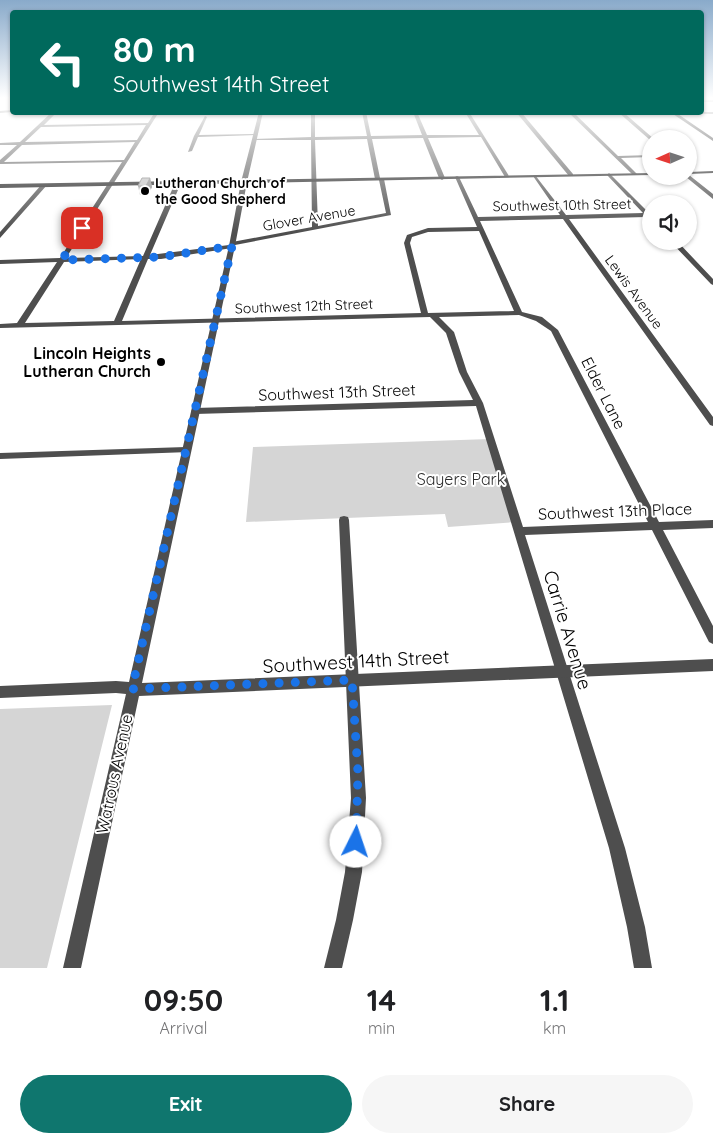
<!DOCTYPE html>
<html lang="en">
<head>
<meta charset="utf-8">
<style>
	:root { --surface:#fff; --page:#f6f6f6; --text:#202124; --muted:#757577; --accent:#0f766e }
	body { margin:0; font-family:Quicksand,sans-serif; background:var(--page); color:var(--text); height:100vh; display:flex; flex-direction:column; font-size:19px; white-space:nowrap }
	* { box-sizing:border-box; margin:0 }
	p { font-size:16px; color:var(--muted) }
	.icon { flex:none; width:28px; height:28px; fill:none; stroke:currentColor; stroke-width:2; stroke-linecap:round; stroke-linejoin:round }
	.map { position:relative; height:968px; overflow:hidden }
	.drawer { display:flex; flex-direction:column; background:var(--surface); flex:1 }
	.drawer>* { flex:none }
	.banner { position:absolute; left:10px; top:10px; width:694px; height:105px; border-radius:5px; box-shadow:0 1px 4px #0004; background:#00695c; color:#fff; overflow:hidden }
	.needle { width:32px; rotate:267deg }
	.buttons { position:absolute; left:642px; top:130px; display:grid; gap:10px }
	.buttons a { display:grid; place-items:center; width:55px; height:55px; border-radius:50%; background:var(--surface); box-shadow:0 1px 4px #0004; font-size:25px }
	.pin { position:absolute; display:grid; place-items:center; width:42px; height:42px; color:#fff; margin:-21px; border-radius:10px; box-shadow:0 2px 8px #0006 }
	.me { position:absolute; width:55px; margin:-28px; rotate:4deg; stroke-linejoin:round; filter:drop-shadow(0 0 4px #0008) }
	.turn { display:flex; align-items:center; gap:18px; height:105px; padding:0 20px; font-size:22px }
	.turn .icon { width:65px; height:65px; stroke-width:2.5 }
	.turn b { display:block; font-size:35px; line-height:42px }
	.eta { display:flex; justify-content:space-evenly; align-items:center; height:85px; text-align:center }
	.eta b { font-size:30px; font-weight:700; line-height:35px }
	.button { display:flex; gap:10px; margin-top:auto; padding:10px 20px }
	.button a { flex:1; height:58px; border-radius:30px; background:var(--accent); color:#fff; font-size:20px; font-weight:700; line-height:58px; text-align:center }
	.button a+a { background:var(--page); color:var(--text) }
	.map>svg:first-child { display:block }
</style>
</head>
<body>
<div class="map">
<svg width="713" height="968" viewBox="0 0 713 968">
	<rect width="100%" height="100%" fill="#fff"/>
	<path fill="#d5d5d5" d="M490 439 516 522 448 527 445 514 246 522 253 447Z
		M112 705 47 968H0V709Z"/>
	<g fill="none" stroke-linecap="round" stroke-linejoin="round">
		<path fill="#4e4e4e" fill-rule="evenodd" d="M701 100H713V102H701Z
			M12 110V112L0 113V111Z
			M52 112H57L44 125 148 123 155 112H159L66 258 143 256 175 183 178 181 181 183 150 255 229 245 232 242 312 227 311 140H255L253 139 311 137V112H315V137L367 136 362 112H366L371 136 422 135 413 112H417L427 135H479L465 112H469L509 176 505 177 481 137 428 138 445 178 442 180 439 178 423 138 372 139 380 178 384 179 391 215 235 245 232 248 161 259H148L122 321 421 313 404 243 407 235 428 228 477 227 455 177 457 176 459 177 478 217 560 215 533 176 535 175 566 215 643 213 607 175 609 173 650 214 651 218 649 219 646 217 569 219 713 417V426L710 425 563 219 480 221 522 312 542 317 558 330 659 522 713 520V528L663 530 713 626V644L709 642 652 530 525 535 625 848 645 927 652 968H634L627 927 609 848 476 406 195 414 191 411 195 408 473 400 459 372 446 333 430 317 0 328V324L17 323 57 262 0 264V260L60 258 122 162 0 164V160L17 145H0V143L20 142ZM146 125 137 140 25 142 41 127ZM367 139 375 179 379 180 386 213 318 226 315 140ZM135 142 124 160 4 162 22 145ZM479 231 514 311 428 313 410 243 412 237 428 232ZM141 259 114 321 25 323 64 262ZM519 315 536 321 551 331 648 522 523 527 483 403 467 372 454 332 439 317Z
			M516 112H521L573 174V176H569Z
			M568 112H573L618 156 651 155V157L621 158 637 174 633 175Z
			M618 112H623L654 139 650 140Z
			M634 112H713V114L636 113Z
			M205 116 207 117 199 135 256 134 258 135 198 137 192 151 188 152 194 136Z
			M689 175 713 194V199L686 177Z
			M42 184 47 185 0 238V232Z
			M670 241H677L713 279V285L711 284Z
			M186 447 191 450 189 452 0 459V453Z
			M344 516 348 517 349 520 366 798 362 872 353 920 342 968H324L336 920 345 872 351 798 339 520 340 517Z"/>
		<path fill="#4e4e4e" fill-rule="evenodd" d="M259 112H263L247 182 235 246 142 683 713 659V671L139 696 81 968H63L126 694 116 693 0 698V686L116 681 129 682 229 246 241 182Z"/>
		<path fill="#1b1b1b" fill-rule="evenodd" d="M675 112 713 138V141L670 112Z
			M713 171V173L689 174V172Z
			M651 173V175L0 188V184Z"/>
	</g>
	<path fill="#a3a3a3" d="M150 178 152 187 148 195H140L138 186Z"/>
	<path fill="#858585" d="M150 178 152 187 148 195 146 186Z"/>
	<path fill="#bebebe" stroke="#858585" d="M142 178H150L146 186H138Z"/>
	<linearGradient id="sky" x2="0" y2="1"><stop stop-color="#89aaca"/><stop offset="0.42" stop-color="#fff"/><stop offset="1" stop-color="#fff" stop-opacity="0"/></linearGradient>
	<rect width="713" height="233" fill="url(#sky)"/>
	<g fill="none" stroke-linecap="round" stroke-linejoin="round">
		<path stroke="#1a73e8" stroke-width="9" stroke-dasharray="0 16.2" d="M82 228 62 260 160 257 232 246 132 689 352 680 358 773 356 842"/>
	</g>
	<g fill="#000" stroke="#fff" stroke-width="2">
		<circle cx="145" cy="191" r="5"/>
		<circle cx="161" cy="362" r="5"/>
	</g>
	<g text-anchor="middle" stroke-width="4" stroke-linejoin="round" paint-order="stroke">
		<g font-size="14" font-weight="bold" fill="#000" stroke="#fff" text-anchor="start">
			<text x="155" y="188">Lutheran Church of<tspan x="155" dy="16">the Good Shepherd</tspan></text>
		</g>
		<g font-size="14" fill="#000" stroke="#fff">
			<text transform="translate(562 205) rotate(-1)" y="5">Southwest 10th Street</text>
			<text transform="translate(309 218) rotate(-10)" y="5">Glover Avenue</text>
			<text transform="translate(634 292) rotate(54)" y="5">Lewis Avenue</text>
			<text transform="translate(304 306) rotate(-2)" y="5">Southwest 12th Street</text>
		</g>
		<g font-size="16" font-weight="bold" fill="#000" stroke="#fff" text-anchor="end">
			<text x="151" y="359">Lincoln Heights<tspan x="151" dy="18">Lutheran Church</tspan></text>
		</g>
		<g font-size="16" fill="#000" stroke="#fff">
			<text transform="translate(337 392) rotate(-2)" y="6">Southwest 13th Street</text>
			<text transform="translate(604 393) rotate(63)" y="6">Elder Lane</text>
			<text transform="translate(615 511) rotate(-2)" y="6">Southwest 13th Place</text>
			<text transform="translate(114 774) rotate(-78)" y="6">Watrous Avenue</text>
		</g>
		<g font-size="16" fill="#2c2c2c" stroke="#fff">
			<text x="461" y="485">Sayers Park</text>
		</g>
		<g font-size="19" fill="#000" stroke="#fff">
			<text transform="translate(568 630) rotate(73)" y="7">Carrie Avenue</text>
			<text transform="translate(356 661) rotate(-3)" y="7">Southwest 14th Street</text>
		</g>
	</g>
</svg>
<div class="buttons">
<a><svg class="needle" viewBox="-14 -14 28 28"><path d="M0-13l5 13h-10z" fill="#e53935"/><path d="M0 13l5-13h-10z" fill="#757577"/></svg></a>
<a><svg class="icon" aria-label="sound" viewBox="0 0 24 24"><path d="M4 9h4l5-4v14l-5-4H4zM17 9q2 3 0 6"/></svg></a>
</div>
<div class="pin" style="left:82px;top:228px;background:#d93025"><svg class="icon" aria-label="arrive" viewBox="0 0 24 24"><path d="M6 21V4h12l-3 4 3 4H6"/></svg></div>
<svg class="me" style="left:356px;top:842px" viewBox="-20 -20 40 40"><circle r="19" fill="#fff"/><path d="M0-13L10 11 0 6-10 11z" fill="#1a73e8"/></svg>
<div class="banner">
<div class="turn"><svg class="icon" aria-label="left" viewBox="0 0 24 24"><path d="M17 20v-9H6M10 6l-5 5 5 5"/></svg><div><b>80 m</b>Southwest 14th Street</div></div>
</div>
</div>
<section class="drawer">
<div class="eta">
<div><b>09:50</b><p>Arrival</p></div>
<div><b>14</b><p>min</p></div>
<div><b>1.1</b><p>km</p></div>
</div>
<div class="button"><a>Exit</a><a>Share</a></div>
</section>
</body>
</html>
